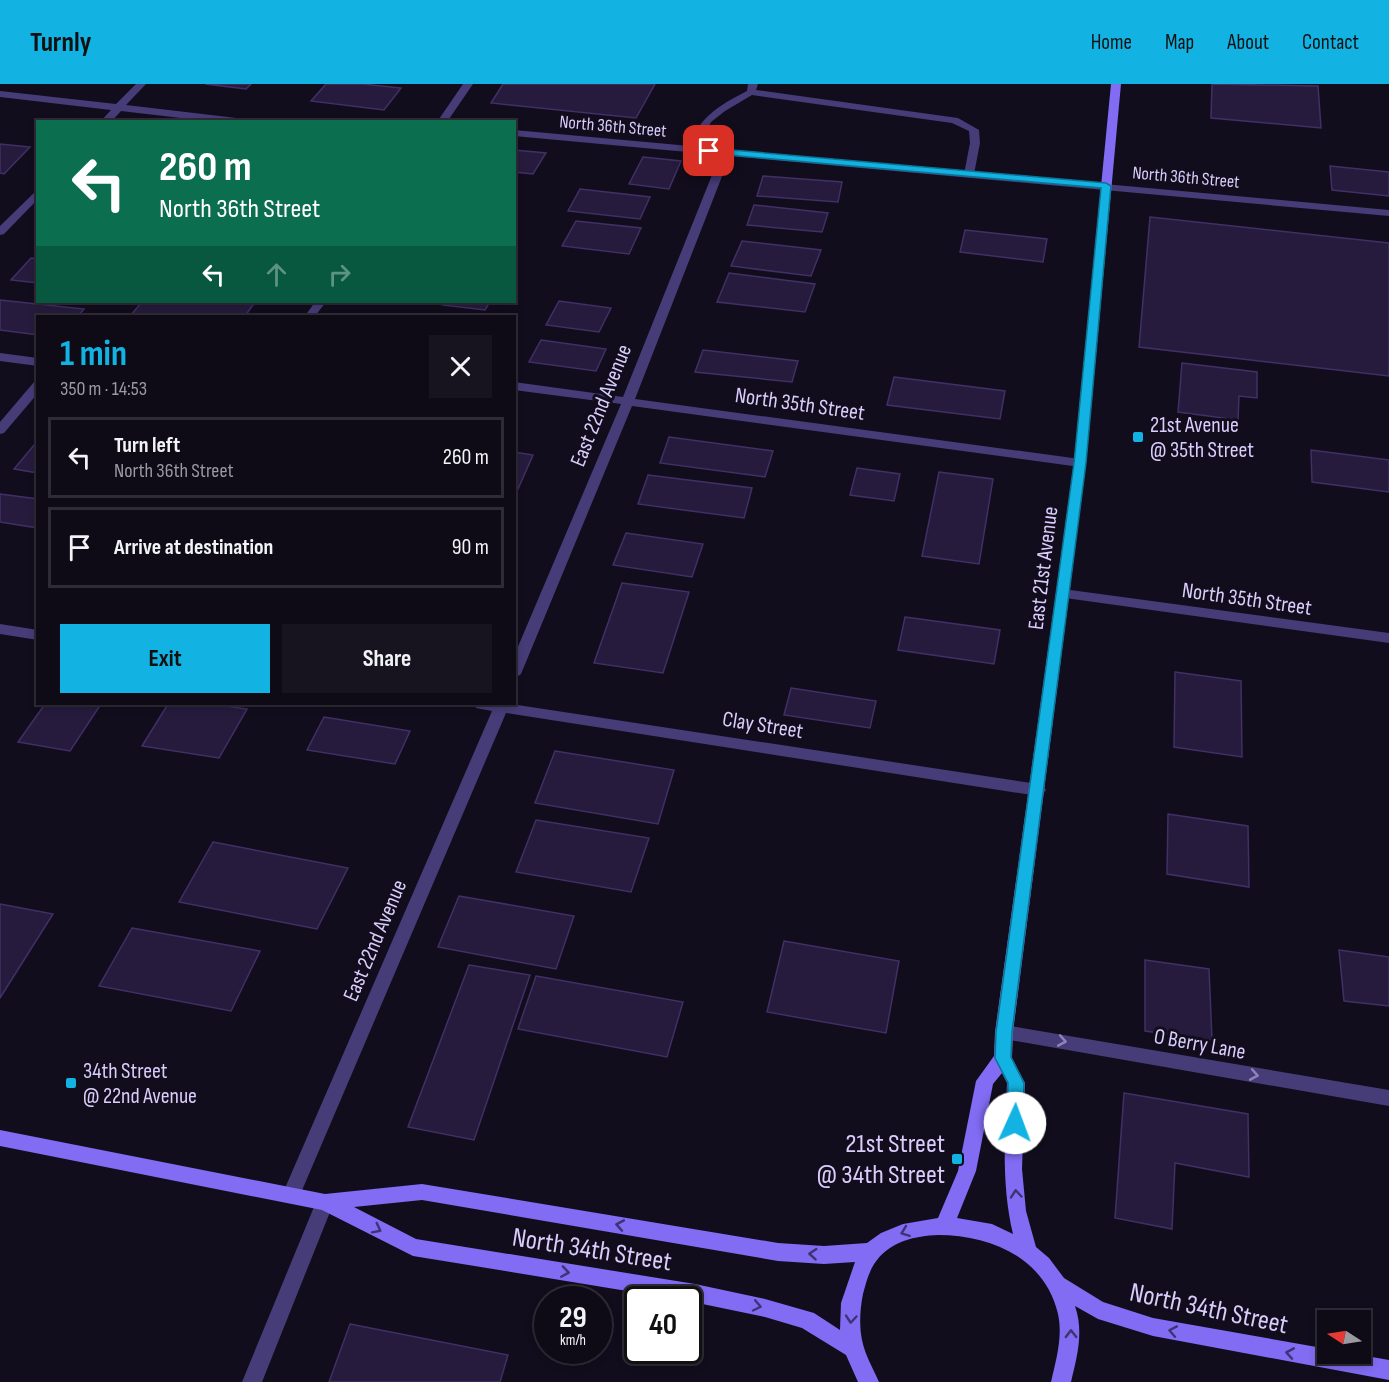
<!DOCTYPE html>
<html lang="en">
<head>
<meta charset="utf-8">
<style>
	:root { --surface:#0e0a16; --page:#17131f; --text:#f1f3f6; --muted:#9b9aa1; --line:#2e2b35; --accent:#12b2e2 }
	body { margin:0; font-family:"Sofia Sans Condensed",sans-serif; background:var(--page); color:var(--text); height:100vh; display:flex; flex-direction:column; font-size:22px; white-space:nowrap }
	* { box-sizing:border-box; margin:0 }
	p { font-size:20px; color:var(--muted) }
	.icon { flex:none; width:33px; height:33px; fill:none; stroke:currentColor; stroke-width:2; stroke-linecap:round; stroke-linejoin:round }
	.map { position:relative; flex:1; overflow:hidden }
	.details { position:absolute; left:36px; top:231px; width:480px; height:390px; display:flex; flex-direction:column; background:var(--surface); border-radius:0px; box-shadow:0 3px 9px #0003,0 0 0 2px var(--line) }
	.details>* { flex:none }
	.guide { position:absolute; left:36px; top:36px; width:480px; height:183px; border-radius:0px; box-shadow:0 3px 9px #0003,0 0 0 2px var(--line); background:#0b6e4f; color:#fff; overflow:hidden }
	.needle { width:39px; rotate:282deg }
	.fabs { position:absolute; left:1317px; top:1226px; display:grid; gap:12px }
	.fabs a { display:grid; place-items:center; width:54px; height:54px; border-radius:0px; background:var(--surface); box-shadow:0 3px 9px #0003,0 0 0 2px var(--line); font-size:30px }
	.speed { position:absolute; left:534px; top:1202px; display:flex; gap:12px; font-size:30px; font-weight:700; text-align:center }
	.speed>* { display:grid; place-content:center; width:78px; height:78px; border-radius:50%; background:var(--surface); box-shadow:0 3px 9px #0003,0 0 0 2px var(--line); line-height:1 }
	.speed small { font-size:15px; font-weight:400 }
	.speed .limit { border:3px solid #111; border-radius:9px; background:#fff; color:#111 }
	.pin { position:absolute; display:grid; place-items:center; width:51px; height:51px; color:#fff; margin:-26px; border-radius:12px; box-shadow:0 3px 9px #0006 }
	.me { position:absolute; width:66px; margin:-33px; rotate:2deg; stroke-linejoin:round; filter:drop-shadow(0 0 4px #0008) }
	.turn { display:flex; align-items:center; gap:21px; height:126px; padding:0 24px; font-size:27px }
	.turn .icon { width:78px; height:78px; stroke-width:2.5 }
	.turn b { display:block; font-size:42px; line-height:51px }
	.lanes { display:flex; align-items:center; height:57px; padding:0 24px; background:#0003; justify-content:center; gap:30px; direction:ltr }
	.lanes .off { opacity:.35 }
	.round { display:grid; place-items:center; flex:none; width:63px; height:63px; border-radius:0px; background:var(--page) }
	.head { display:flex; align-items:center; justify-content:space-between; height:102px; padding:0 24px }
	h1 { font-size:36px; font-weight:700; line-height:45px; color:var(--accent) }
	.cta { display:flex; gap:12px; margin-top:auto; padding:12px 24px }
	.cta a { flex:1; height:69px; border-radius:0px; background:var(--accent); color:#111; font-size:24px; font-weight:700; line-height:69px; text-align:center }
	.cta a+a { background:var(--page); color:var(--text) }
	ul { padding:0; list-style:none }
	li { display:flex; align-items:center; gap:18px; height:81px; margin:0 12px 9px; padding:0 12px; border:3px solid var(--line); border-radius:0px }
	li div { flex:1 }
	li b { display:block; font-size:22px }
	li em { font-style:normal }
	header { display:flex; align-items:center; gap:36px; box-sizing:border-box; height:84px; padding:0 30px; background:var(--accent); color:#111 }
	header strong { font-size:28px }
	nav { display:flex; gap:33px; margin-inline-start:auto; font-size:21px }
	.map>svg:first-child { display:block }
</style>
</head>
<body>
<header>
<strong>Turnly</strong>
<nav><a>Home</a><a>Map</a><a>About</a><a>Contact</a></nav>
</header>
<div class="map">
<svg width="1389" height="1298" viewBox="0 0 1389 1298">
	<rect width="100%" height="100%" fill="#120d1d"/>
	<path fill="#261b3c" stroke="#412f66" stroke-width="1.5" d="M205 0H251L246 5Z
		M326 0H363L401 4 384 26 311 17Z
		M503 0H655L636 34 491 19Z
		M1212 0 1318 2 1321 44 1211 34Z
		M0 60 30 63 4 90 0 89Z
		M514 66 546 69 533 90 514 88Z
		M643 73 681 77 669 105 629 100Z
		M1330 82 1389 88V112L1332 106Z
		M763 92 842 98 838 118 757 112Z
		M580 105 650 113 640 135 568 127Z
		M754 121 828 129 822 148 747 141Z
		M1150 133 1389 159V292L1139 263Z
		M576 137 641 144 629 170 562 162Z
		M965 146 1047 155 1043 178 960 168Z
		M742 157 821 166 811 192 731 182Z
		M31 174 38 175V199L11 196Z
		M729 189 815 200 805 228 717 218Z
		M0 216 84 225 78 232H38V251L0 246Z
		M559 217 611 224 599 248 546 241Z
		M142 218H255L245 232H130Z
		M446 218H490L485 226 443 221Z
		M541 256 606 265 596 287 529 278Z
		M703 266 798 277 792 298 695 288Z
		M1182 279 1257 288V314L1239 312 1238 336 1178 328Z
		M894 293 1005 307 1000 335 887 321Z
		M669 353 773 367 765 393 660 379Z
		M35 360H38V389L14 385Z
		M1311 366 1389 376V408L1312 398Z
		M514 368 533 371 518 405H514Z
		M857 384 900 390 894 417 850 411Z
		M939 388 993 395 979 480 922 472Z
		M648 391 752 404 744 434 638 420Z
		M0 410 38 415V444L0 438Z
		M626 449 703 460 692 493 613 481Z
		M622 499 689 508 663 589 594 579Z
		M905 533 1000 546 994 580 898 566Z
		M1175 588 1241 597 1242 673 1174 663Z
		M791 604 876 617 870 644 784 631Z
		M45 620H101L70 667 18 658Z
		M168 620H212L247 625 219 674 142 662Z
		M324 633 410 647 395 680 307 666Z
		M555 667 674 686 658 740 535 719Z
		M1168 730 1248 742 1249 803 1167 790Z
		M536 736 649 754 631 808 516 788Z
		M213 758 348 784 317 845 179 818Z
		M459 812 574 832 556 885 438 863Z
		M0 820 53 830 0 914Z
		M132 844 260 867 231 927 99 902Z
		M784 857 899 877 886 949 767 928Z
		M1339 866 1389 873V922L1344 917Z
		M1145 876 1209 885 1212 956 1145 947Z
		M469 881 530 891 474 1056 408 1043Z
		M536 892 683 918 667 973 518 945Z
		M1124 1009 1248 1030 1249 1093 1175 1079 1172 1145 1115 1134Z
		M350 1240 508 1271 500 1298H329Z"/>
	<g fill="none" stroke-linecap="round" stroke-linejoin="round">
		<path fill="#463c78" fill-rule="evenodd" d="M748 0H758L756 6 958 34 979 46 980 59 974 90 969 93 964 90 970 59 969 47 952 39 752 11 725 27 711 38 695 68H687L686 66C700 33 716 23 747 7Z"/>
		<path fill="#463c78" fill-rule="evenodd" d="M136 0H146L126 21 245 35 250 38H215L121 27 111 38H100L111 26 0 13V7L116 20Z
			M463 0H473L447 38H437Z
			M514 46 1389 126V132L730 72 635 315 1080 375 1086 379 1080 383 632 322 521 590 514 595V572L621 320 514 306V298L623 313 720 71 514 52Z
			M38 105V115L4 150 0 151V142Z
			M315 218H326L315 232H305Z
			M0 269 38 274V282L0 277Z
			M38 297V309L4 349 0 350V338L34 298Z
			M1063 505 1389 549V559L1058 513 1056 510 1058 507Z
			M0 540 38 546V556L0 550Z
			M474 620H511L1038 700 1043 702 1046 706 1043 710 1038 712 506 629 300 1111 298 1117 291 1119 284 1117 282 1111 492 627 476 624Z
			M1004 941 1389 1006V1022L1004 955 998 953 995 948 998 943Z
			M325 1110 332 1112 334 1118 262 1298H242L316 1118 318 1112Z"/>
		<path fill="#816cf3" fill-rule="evenodd" d="M1111 0H1121L1086 379 1013 948 1012 974 1025 999 1022 1085 1026 1127 1036 1163 1049 1174 1064 1194 1103 1218 1153 1234 1328 1265V1269H1349L1389 1276V1296L1153 1252 1098 1235 1075 1222C1084 1248 1077 1273 1071 1298H1051C1056 1276 1063 1253 1058 1230 1045 1174 991 1151 938 1151 915 1152 892 1157 877 1176 869 1186 866 1199 863 1210 860 1225 859 1241 862 1256 865 1271 873 1284 879 1298H858L846 1271 802 1244 765 1233 688 1217V1215H676L413 1172 322 1126 0 1062V1046L325 1110 422 1100 778 1159 824 1162 867 1159 881 1149 903 1140 938 1134 958 1087 976 997 994 972 995 948 1074 379ZM1002 989 1007 999C1005 1050 1001 1100 1013 1150L992 1140 957 1134 976 1087 993 1000ZM422 1116 778 1177 824 1180 855 1178 841 1219 840 1246 814 1229 765 1215 695 1200 416 1155 354 1123Z"/>
	</g>
	<defs><path id="oneway-chevron" d="M-2-3.5L2.5 0L-2 3.5" fill="none" stroke-width="1.6" stroke-linecap="round" stroke-linejoin="round" transform="scale(1.5)"/></defs>
	<g stroke="#8f84ba">
		<use href="#oneway-chevron" transform="translate(1062 957) rotate(10)"/>
		<use href="#oneway-chevron" transform="translate(1254 991) rotate(10)"/>
	</g>
	<g stroke="#3e3373">
		<use href="#oneway-chevron" transform="translate(1016 1110) rotate(-95)"/>
		<use href="#oneway-chevron" transform="translate(620 1141) rotate(-170)"/>
		<use href="#oneway-chevron" transform="translate(377 1145) rotate(27)"/>
		<use href="#oneway-chevron" transform="translate(905 1148) rotate(159)"/>
		<use href="#oneway-chevron" transform="translate(813 1170) rotate(-176)"/>
		<use href="#oneway-chevron" transform="translate(565 1188) rotate(9)"/>
		<use href="#oneway-chevron" transform="translate(757 1222) rotate(12)"/>
		<use href="#oneway-chevron" transform="translate(851 1235) rotate(95)"/>
		<use href="#oneway-chevron" transform="translate(1173 1247) rotate(-169)"/>
		<use href="#oneway-chevron" transform="translate(1071 1250) rotate(-91)"/>
		<use href="#oneway-chevron" transform="translate(1290 1269) rotate(-170)"/>
	</g>
	<path fill="#12b2e2" stroke="#0c7493" stroke-width="1.5" d="M709 64 1106 99 1111 102 1086 379 1012 948 1011 973 1024 999 1023 1039 1021 1044 1015 1046 1009 1044 1007 1039 1008 999 995 974 996 948 1074 379 1101 104 705 69 704 67Z"/>
	<g fill="#12b2e2" stroke="#120d1d" stroke-width="2">
		<rect x="1132" y="347" width="12" height="12" rx="3"/>
		<rect x="65" y="993" width="12" height="12" rx="3"/>
		<rect x="951" y="1069" width="12" height="12" rx="3"/>
	</g>
	<g text-anchor="middle" stroke-width="6" stroke-linejoin="round" paint-order="stroke">
		<g font-size="18" fill="#d8cdfb" stroke="#120d1d">
			<text transform="translate(613 42) rotate(5)" y="6">North 36th Street</text>
			<text transform="translate(1186 93) rotate(5)" y="6">North 36th Street</text>
		</g>
		<g font-size="22" fill="#d8cdfb" stroke="#120d1d">
			<text transform="translate(800 319) rotate(8)" y="8">North 35th Street</text>
			<text transform="translate(600 321) rotate(-68)" y="8">East 22nd Avenue</text>
			<text transform="translate(1042 484) rotate(-83)" y="8">East 21st Avenue</text>
			<text transform="translate(1247 514) rotate(8)" y="8">North 35th Street</text>
			<text transform="translate(763 640) rotate(9)" y="8">Clay Street</text>
			<text transform="translate(374 856) rotate(-67)" y="8">East 22nd Avenue</text>
			<text transform="translate(1200 959) rotate(10)" y="8">O Berry Lane</text>
		</g>
		<g font-size="22" fill="#d8cdfb" stroke="#120d1d" text-anchor="start">
			<text x="1150" y="348">21st Avenue<tspan x="1150" dy="25">@ 35th Street</tspan></text>
			<text x="83" y="994">34th Street<tspan x="83" dy="25">@ 22nd Avenue</tspan></text>
		</g>
		<g font-size="27" fill="#d8cdfb" stroke="#120d1d" text-anchor="end">
			<text x="945" y="1068">21st Street<tspan x="945" dy="31">@ 34th Street</tspan></text>
		</g>
		<g font-size="27" fill="#d8cdfb" stroke="#120d1d">
			<text transform="translate(592 1165) rotate(9)" y="9">North 34th Street</text>
			<text transform="translate(1209 1224) rotate(12)" y="9">North 34th Street</text>
		</g>
	</g>
</svg>
<div class="fabs">
<a><svg class="needle" viewBox="-14 -14 28 28"><path d="M0-13l5 13h-10z" fill="#e53935"/><path d="M0 13l5-13h-10z" fill="#9b9aa1"/></svg></a>
</div>
<div class="speed"><div>29<small>km/h</small></div><div class="limit">40</div></div>
<div class="pin" style="left:709px;top:67px;background:#d93025"><svg class="icon" aria-label="arrive" viewBox="0 0 24 24"><path d="M6 21V4h12l-3 4 3 4H6"/></svg></div>
<svg class="me" style="left:1015px;top:1039px" viewBox="-20 -20 40 40"><circle r="19" fill="#fff"/><path d="M0-13L10 11 0 6-10 11z" fill="#12b2e2"/></svg>
<div class="guide">
<div class="turn"><svg class="icon" aria-label="left" viewBox="0 0 24 24"><path d="M17 20v-9H6M10 6l-5 5 5 5"/></svg><div><b>260 m</b>North 36th Street</div></div>
<div class="lanes"><svg class="icon" aria-label="left" viewBox="0 0 24 24"><path d="M17 20v-9H6M10 6l-5 5 5 5"/></svg><svg class="icon off" aria-label="ahead" viewBox="0 0 24 24"><path d="M12 20V5M6 11l6-6 6 6"/></svg><svg class="icon off" aria-label="right" viewBox="0 0 24 24"><path d="M7 20v-9h11M14 6l5 5-5 5"/></svg></div>
</div>
<section class="details">
<div class="head"><div><h1>1 min</h1><p>350 m · 14:53</p></div><a class="round"><svg class="icon" aria-label="close" viewBox="0 0 24 24"><path d="M6 6l12 12M18 6L6 18"/></svg></a></div>
<ul>
<li><svg class="icon" aria-label="left" viewBox="0 0 24 24"><path d="M17 20v-9H6M10 6l-5 5 5 5"/></svg><div><b>Turn left</b><p>North 36th Street</p></div><em>260 m</em></li>
<li><svg class="icon" aria-label="arrive" viewBox="0 0 24 24"><path d="M6 21V4h12l-3 4 3 4H6"/></svg><div><b>Arrive at destination</b></div><em>90 m</em></li>
</ul>
<div class="cta"><a>Exit</a><a>Share</a></div>
</section>
</div>
</body>
</html>
